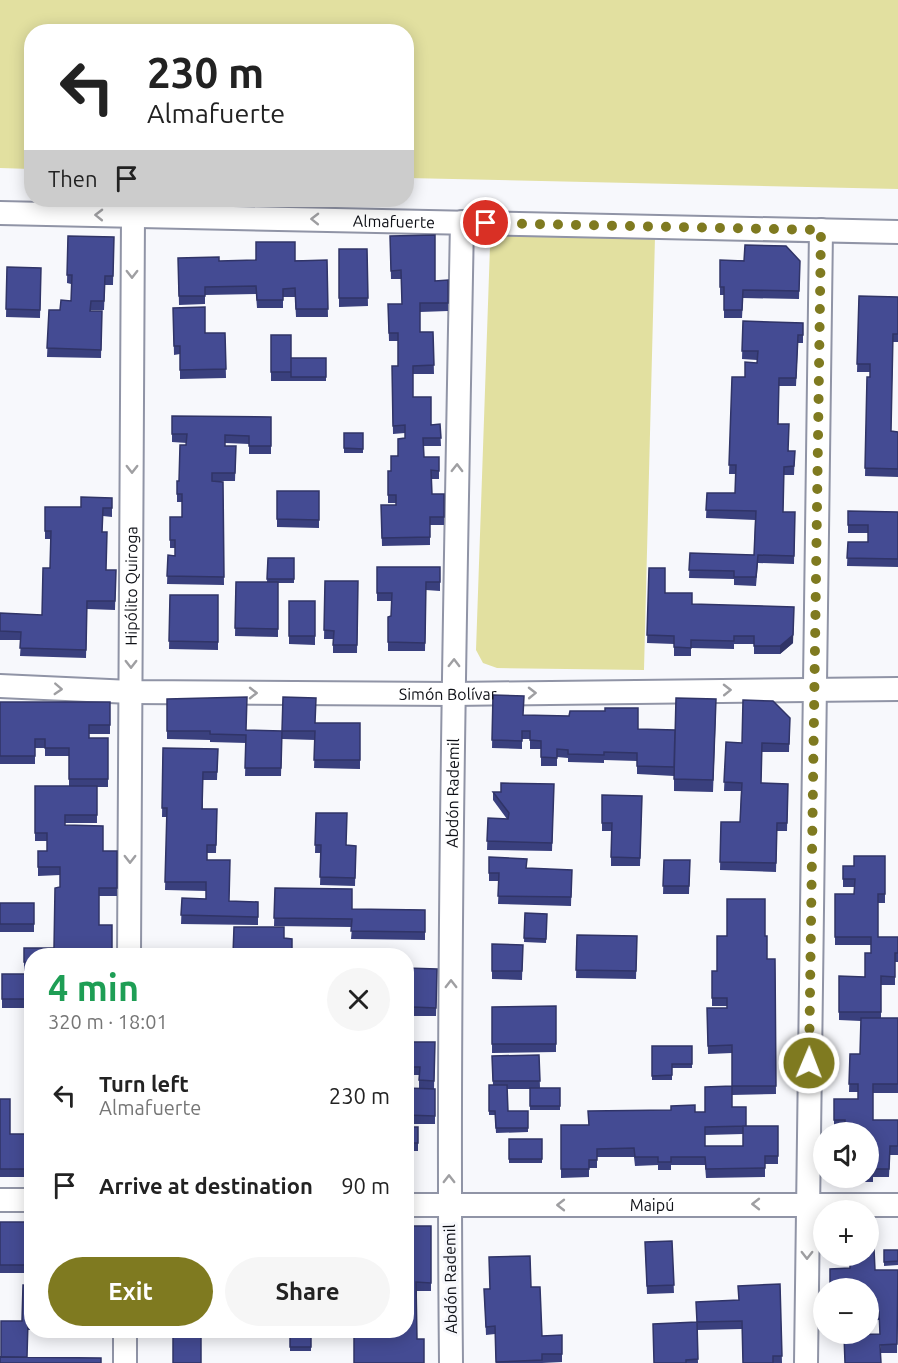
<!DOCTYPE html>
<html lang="en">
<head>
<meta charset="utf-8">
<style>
	:root { --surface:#fff; --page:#f6f6f6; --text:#222; --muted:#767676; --accent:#7f7a20 }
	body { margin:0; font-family:Ubuntu,sans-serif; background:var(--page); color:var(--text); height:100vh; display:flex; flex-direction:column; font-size:22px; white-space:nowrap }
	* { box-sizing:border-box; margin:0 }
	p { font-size:20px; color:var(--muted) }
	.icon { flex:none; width:33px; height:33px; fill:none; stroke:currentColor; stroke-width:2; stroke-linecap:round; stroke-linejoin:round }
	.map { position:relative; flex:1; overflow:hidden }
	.side { position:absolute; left:24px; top:948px; width:390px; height:390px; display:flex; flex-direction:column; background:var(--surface); border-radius:24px; box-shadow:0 3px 15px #0003 }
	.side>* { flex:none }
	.banner { position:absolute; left:24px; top:24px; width:390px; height:183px; border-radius:24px; box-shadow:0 3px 15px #0003; background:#fff; color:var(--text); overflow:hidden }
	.controls { position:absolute; left:813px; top:1122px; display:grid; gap:12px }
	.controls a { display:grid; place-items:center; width:66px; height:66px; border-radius:50%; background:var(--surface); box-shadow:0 3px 15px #0003; font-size:30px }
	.pin { position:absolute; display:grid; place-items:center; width:51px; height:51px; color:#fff; margin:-26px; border:3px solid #fff; border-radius:50%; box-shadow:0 2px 6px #0007 }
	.me { position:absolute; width:66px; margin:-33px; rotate:1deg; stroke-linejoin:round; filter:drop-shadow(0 0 4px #0008) }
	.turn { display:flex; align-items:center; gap:21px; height:126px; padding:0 24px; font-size:27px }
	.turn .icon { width:78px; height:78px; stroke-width:2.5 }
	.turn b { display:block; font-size:42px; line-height:51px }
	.then { display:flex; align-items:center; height:57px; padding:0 24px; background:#0003; gap:12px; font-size:22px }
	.round { display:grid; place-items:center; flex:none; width:63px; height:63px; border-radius:32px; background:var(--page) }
	.overview { display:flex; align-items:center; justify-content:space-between; height:102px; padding:0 24px }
	h1 { font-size:36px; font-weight:700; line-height:45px; color:#1e9e55 }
	.action { display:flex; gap:12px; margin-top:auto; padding:12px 24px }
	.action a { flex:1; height:69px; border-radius:36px; background:var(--accent); color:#fff; font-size:24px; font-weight:700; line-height:69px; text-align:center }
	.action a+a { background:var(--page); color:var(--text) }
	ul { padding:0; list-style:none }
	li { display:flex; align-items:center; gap:18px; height:90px; padding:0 24px }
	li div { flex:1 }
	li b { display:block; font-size:22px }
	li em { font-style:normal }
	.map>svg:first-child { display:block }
</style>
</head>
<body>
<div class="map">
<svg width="898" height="1363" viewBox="0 0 898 1363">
	<rect width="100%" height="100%" fill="#f7f8fc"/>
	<path fill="#e2e0a0" d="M0 0H898V189L407 178 406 32H32L31 169 0 168Z
		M505 234 655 237 644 670 497 668 483 663 476 650 490 246Z"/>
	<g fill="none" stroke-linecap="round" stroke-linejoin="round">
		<defs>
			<g id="minor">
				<path id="s1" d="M0 213 898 232"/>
				<path id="s2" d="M0 686 131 692 453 694 898 689"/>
				<path id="s3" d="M129 956 133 216"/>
				<path d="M0 1200H32"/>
				<path id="s4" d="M406 1205H898"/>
				<path d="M125 1363V1330"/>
				<path id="s5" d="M451 1363C447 983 455 602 462 222"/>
				<path d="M806 1363 821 230"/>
			</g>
		</defs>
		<use href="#minor" stroke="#9094a6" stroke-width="26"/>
		<use href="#minor" stroke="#fff" stroke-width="22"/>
	</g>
	<path fill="#3a407e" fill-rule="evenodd" d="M68 236 114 237 113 285H105L104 310H91L90 311H102L101 358 47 357 49 310H60L71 301V284L67 283Z
		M390 236 435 281 448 280V311L420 312V332H433L434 374H413V397L431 425 440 424 441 446H424V457H439V479H431L432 494H444V525H430V545L382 546 381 505H396V503H388V471H391L405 438V433L393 434 392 366H398V341H389L388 304H402L401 279H391Z
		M339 249H367L368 306 339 307Z
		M178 258 219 261 327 260 328 317H296L295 297H283V308H257L256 294 205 295V304L179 305Z
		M720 260 800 261 799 299 743 298 742 318H724V295H720Z
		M7 267 41 268 40 318 6 317Z
		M859 296 898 297V342H893L891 431 898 432V477L865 476 867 377H870V372H857Z
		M173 308 205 333H225L226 378 180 379V354L174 355Z
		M743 321 803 323V343H798L796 386H779L778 424 789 451H795L794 475H784L783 512H795L794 564 758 563 756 586 734 585V579L689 578 690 553 754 555 755 520 706 518 707 493H735V474H729L732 377H745L757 363V360L742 359Z
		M271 335 291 358H326V381H271Z
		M172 416 271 417V454H249V444L225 443V446H236L235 481H212L223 482 224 585 167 584 168 555 175 556V548H170V517H182V502H177V481H179L186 445 187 443 172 442Z
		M344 433H363V453H344Z
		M277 491H319V528L277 527Z
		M112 498V517L103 516 102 532 106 570H116L115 610 87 609 86 658 20 656 21 640H0V613L42 615 50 568 51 539H45V507H81Z
		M848 511 898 512V567L847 566 848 542H868V533H848Z
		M268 558H294V583H278V637L235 636 236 582H267Z
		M377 567H440V591L426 590 425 651H388V617L391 616 392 601H377Z
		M649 568 665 593 793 643 780 654H754V644H734V649L691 648V656H674V644L647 643Z
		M325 581H358L357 653H333V639H324Z
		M170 595H218V650L169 649Z
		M289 601H315V645L289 644Z
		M493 695 523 715 638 729 675 730 716 712 713 792 674 791V776L637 774V761L604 760V763L568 762V758L557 757V766H541V749H530V739H522V749L492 748Z
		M167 699 246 730 282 731 315 723H360V769L314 768 315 740 282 739 281 776H245L246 743 210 742V740L167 739Z
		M0 702H110V734H89V738H108V787H97V823H65V825L103 851H117V896H99V925L112 956H32V971H24V948H54L60 887V875L38 876V851H47V841H35V786H69V756H45V748H35V764H0Z
		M790 718 789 752H762L761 783 788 784 787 831H777L776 872 720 870 721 822H740L741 791H724L726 742 742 743Z
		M163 748 218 749 217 780H203V809H217L216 853H207V860L229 901 258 902V925L181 924 182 898 206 899V891L165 890 167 817H162Z
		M554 784 552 851 487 850 488 818 507 819 493 800V792H501Z
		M602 795 642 796 640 866H611V831H602Z
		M316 813 347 845 356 846 355 886 320 885 321 853H315Z
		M885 856V903H878V937H898V962H895V985H881V1018H898V1093H873V1120H898V1155H890L889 1177H873V1182H845V1178H868V1132L845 1129 834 1128V1099H858V1092H849L850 1054H860L861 1021 839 1020V976L865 977 871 953V945H835V894H854V887H843V866H854Z
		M489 857 527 868 572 870 571 906 498 904 499 881H489Z
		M664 860H690L689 894H663Z
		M275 888 352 909 425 910V940L351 939 352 927 274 926Z
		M0 903H34V932H0Z
		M525 913 547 914 546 943 524 942Z
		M234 927 284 938 292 955H339L233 956Z
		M577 935 637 936 636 979 576 978Z
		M765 936 767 959H775L776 1094 732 1095V1107L746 1126H778V1164H765V1177L706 1178 705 1165H671V1170H658V1165L635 1166 634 1157H597V1168H589V1177L561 1178V1125H588L695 1112H705L732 1086V1053L708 1054 707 1008H727V1006H712V971H717ZM743 1134V1146H705V1135Z
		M492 944 523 945 522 980 492 979Z
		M406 968 437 969 436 1016H413V1042H435L434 1089H435V1124H406V1088H419V1075H408L409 1051H413V1050H406Z
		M2 974H32V1008H2Z
		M556 1006V1052L492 1053V1007Z
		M652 1046H692V1068H672V1080H652Z
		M539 1055 540 1088H560V1110H530V1089H507L508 1111H528V1132L496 1133 495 1115H489V1085H493L492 1056Z
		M0 1099 10 1134H31L32 1115 31 1177H0Z
		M406 1127H418V1151H410V1172H406Z
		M509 1139H542V1163H509Z
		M0 1222H30V1273H0Z
		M406 1226H431V1291H417V1339L424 1363 406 1330Z
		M672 1241 674 1293 647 1294 645 1242Z
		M884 1250H898V1265L884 1266Z
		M875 1270H898L897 1353H881L879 1320 868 1321V1288Z
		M780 1284 782 1363H743L742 1329 697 1330 698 1363H654L696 1322 739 1300Z
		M32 1286V1330H28L0 1363 22 1321Z
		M531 1287 542 1336 562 1335V1362L542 1363H496L495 1334 486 1335 484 1289Z
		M158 1330H201L173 1335H158Z
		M210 1330H235V1334H210Z
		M290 1332H311V1351H290Z"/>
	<path fill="#303467" d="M794 615 793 643 780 654V646Z"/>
	<path fill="#444b93" stroke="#303467" stroke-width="1.5" d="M435 235V281L448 280V303H420V332H433L434 365 413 366V397H431V425L440 424 441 438H423L424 457H439V471L431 470 432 494H444V517H430V537L382 538 381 505H396V495H388V471H391V456H398V439L405 438V425L393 426 392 366H398V333H389L388 304H402L401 270 391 271 390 236Z
		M68 236 114 237 113 276H105L104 301H91L90 311H102L101 350 47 348 49 310H60L61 300 71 301 72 275H67Z
		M256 242H295V261L327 260 328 309H296L295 288 283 289V300H257L256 286 205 287V296H179L178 258 219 257V261L256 260Z
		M745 245 786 246 800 261 799 291 743 290 742 310H724V287H720V260L744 261Z
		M339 249H367L368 298H339Z
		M7 267 41 268 40 310 6 309Z
		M859 296 898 297V334H893L891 431 898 432V469L865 468 867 377H870V364H857Z
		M205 307V333H225L226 369 180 370V346H174L173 308Z
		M743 321 803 323V335H798L796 378H779L778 424H789L788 451H795L794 466 784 467 783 512H795L794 556 758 555 756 577H734V571L689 570 690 553 754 555 756 511 706 510 707 493H735L736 465H729L732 377H745V362L757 363 758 351H742Z
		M271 335H291V372H271Z
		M291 358H326V377H291Z
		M172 416 271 417V446H249V436L225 435V446H236L235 473H212V481L223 482 224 577 167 576 168 555 175 556V540H170V517H182V494H177V481H179L180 445H186L187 434H172Z
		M344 433H363V449L344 448Z
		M277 491H319V520L277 519Z
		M81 497 112 498V508H103L102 532H107L106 570H116L115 601H87L86 650 20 648 21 632 0 631V613L42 615 43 568H50L51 531H45V507H81Z
		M848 511 898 512V559L847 558 848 542H868V525H848Z
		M268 558H294V579H267Z
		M377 567H440V582H426L425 643 388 642V617L391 616 392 593H377Z
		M649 568H665V593H692V604L794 607 793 635 780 646H754V636H734V641L691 640V648L674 647V636L647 635Z
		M325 581H358L357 645H333L334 631 324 630Z
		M236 582H278V629L235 628Z
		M170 595H218V642L169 641Z
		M289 601H315V636H289Z
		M493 695 524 696 523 715 569 716 570 711H605V708H638V729L675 730 674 767 637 766V753L604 752V755L568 754V750L557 749V758L541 757V741L530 740V731H522V741L492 740Z
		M247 697 246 730 282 731 283 697 316 698 315 723H360V760H314L315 731H282L281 768H245L246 735 210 734V731H167V699Z
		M676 698 716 699 713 780 674 779Z
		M743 700 773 701 790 718 789 744 762 743 761 783 788 784 787 823H777L776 863 720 862 721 822H740L742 783 724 782 726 742 742 743Z
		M0 702H110V725H89V738H108V779H69V748H45V739H35V756H0Z
		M163 748 218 749 217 772H203L202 809H217L216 845H207V860H230L229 901 258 902V917L181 915 182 898 206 899V882H165L167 808H162Z
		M501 783 554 784 552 843 487 841 488 818 508 819 509 813 493 792H501Z
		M35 786H97V815H65V825L103 826V851H117V888H99V925H112V956H32V962H24V948H54L55 888 60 887V867H38V851H47V833H35Z
		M602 795 642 796 640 858 611 857 612 823H602Z
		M316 813H347L346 845 356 846 355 878 320 877 321 845H315Z
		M854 856H885V894H878V937H898V953H895V977L881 976V1012H839V976L865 977V953H871V937H835V894H854L855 879H843V866H854Z
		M489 857 527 859 526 868 572 870 571 897 498 896 499 873H489Z
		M664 860H690L689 886H663Z
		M275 888 352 889V909L425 910V932L351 931 352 919 274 918Z
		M727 899H765V936H767V959H775L776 1086H732V1045L708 1046 707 1008H727V998H712V971H717V936H727Z
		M0 903H34V924H0Z
		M525 913 547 914 546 939 524 938Z
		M234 927H284V938L292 939V955L233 954Z
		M577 935 637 936 636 971 576 970Z
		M492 944 523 945 522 971H492Z
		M292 955H339V956H292Z
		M406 968 437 969 436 1008 413 1007V1042H435L434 1081 419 1080 420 1067H408L409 1051H413V1042H406Z
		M2 974H32V999H2Z
		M556 1006V1044H492V1007Z
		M861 1018H898V1084H873V1120H898V1146H890L889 1169H873V1174H868V1132H845V1120H834V1099H858V1084H849L850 1054H860Z
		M652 1046H692V1064H672V1075L652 1076Z
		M539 1055 540 1081H493L492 1056Z
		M489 1085H507L508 1111H528V1128H496L495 1111H489Z
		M732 1086V1107H746V1126L705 1127V1146H743V1126H778V1156H765V1168L706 1169 705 1157H671V1162H658V1157H635L634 1148 597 1149V1160H589V1169H561V1125H589L588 1111 671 1110V1106L695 1105V1112H705V1087Z
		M406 1088 435 1089V1116L406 1115Z
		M530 1088H560V1106H530Z
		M0 1099H10V1134H31L32 1115 31 1169H0Z
		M406 1127H418V1143H410V1164H406Z
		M509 1139H542V1159H509Z
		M0 1222H30V1265H0Z
		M406 1226H431V1283L416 1282 417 1339H424V1363H354V1330H406Z
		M672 1241 674 1285 647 1286 645 1242Z
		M874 1249 875 1270H898L897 1344 880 1345 881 1363H845L844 1335 880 1334 879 1312H868V1288H830V1269L850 1268V1256H868V1250Z
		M884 1250H898V1261L884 1262Z
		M530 1256 531 1287H540L542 1336 562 1335V1354H542V1360L496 1362 495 1326 486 1327 484 1289H490L489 1257Z
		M780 1284 782 1356H773V1363H743L742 1321 697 1322 698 1359 686 1360V1363H654L653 1324 697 1322 696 1302 739 1300 738 1286Z
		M23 1285 32 1286V1322L28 1321 27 1357H1V1321H22Z
		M173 1330H201V1363H173Z
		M290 1332H311V1347H290Z
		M0 1357 101 1358V1363H0Z"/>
	<defs><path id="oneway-chevron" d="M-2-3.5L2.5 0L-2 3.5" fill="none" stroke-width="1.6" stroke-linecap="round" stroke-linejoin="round" transform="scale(1.5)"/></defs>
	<g stroke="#9f9fa2">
		<use href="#oneway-chevron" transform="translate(99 215) rotate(-179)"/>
		<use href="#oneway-chevron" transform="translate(315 219) rotate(-179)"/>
		<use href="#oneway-chevron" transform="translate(132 274) rotate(90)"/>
		<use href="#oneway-chevron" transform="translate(457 468) rotate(-89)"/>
		<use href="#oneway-chevron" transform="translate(132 469) rotate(90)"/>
		<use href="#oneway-chevron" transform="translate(454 663) rotate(-89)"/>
		<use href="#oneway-chevron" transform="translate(131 664) rotate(90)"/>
		<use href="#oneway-chevron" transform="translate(58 689) rotate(3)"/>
		<use href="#oneway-chevron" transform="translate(727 690) rotate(-1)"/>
		<use href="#oneway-chevron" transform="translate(253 693)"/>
		<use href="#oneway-chevron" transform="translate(532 693) rotate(-1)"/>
		<use href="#oneway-chevron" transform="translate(130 859) rotate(90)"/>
		<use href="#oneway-chevron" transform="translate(451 984) rotate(-90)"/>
		<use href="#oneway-chevron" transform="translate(449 1179) rotate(-90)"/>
		<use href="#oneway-chevron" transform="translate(756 1204) rotate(180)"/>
		<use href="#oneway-chevron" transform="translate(561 1205) rotate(180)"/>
		<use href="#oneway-chevron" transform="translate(807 1255) rotate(90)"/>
	</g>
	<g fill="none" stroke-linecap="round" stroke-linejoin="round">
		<path stroke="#7f7a20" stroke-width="10" stroke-dasharray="0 18" d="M486 223 821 230 809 1063"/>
	</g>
	<g text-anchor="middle" stroke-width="6" stroke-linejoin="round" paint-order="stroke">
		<g font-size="16" fill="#0e1016" stroke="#f7f8fc">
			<text dy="6" stroke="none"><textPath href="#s1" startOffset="394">Almafuerte</textPath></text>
			<text dy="6" stroke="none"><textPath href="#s3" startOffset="370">Hipólito Quiroga</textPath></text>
			<text dy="6" stroke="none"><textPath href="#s2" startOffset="448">Simón Bolívar</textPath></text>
			<text dy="6" stroke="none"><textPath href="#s5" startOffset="570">Abdón Rademil</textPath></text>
			<text dy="6" stroke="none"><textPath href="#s4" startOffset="246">Maipú</textPath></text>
			<text transform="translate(450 1279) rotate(-91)" y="6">Abdón Rademil</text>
		</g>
	</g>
</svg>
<div class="controls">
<a><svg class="icon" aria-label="sound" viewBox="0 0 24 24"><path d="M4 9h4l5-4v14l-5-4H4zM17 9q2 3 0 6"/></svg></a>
<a>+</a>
<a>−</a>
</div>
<div class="pin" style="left:486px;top:223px;background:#d93025"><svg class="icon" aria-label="arrive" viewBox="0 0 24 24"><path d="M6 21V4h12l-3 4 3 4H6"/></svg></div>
<svg class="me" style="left:809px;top:1063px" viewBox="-20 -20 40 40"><circle r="17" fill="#7f7a20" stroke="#fff" stroke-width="3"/><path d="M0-11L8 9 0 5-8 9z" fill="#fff"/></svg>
<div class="banner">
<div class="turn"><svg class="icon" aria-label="left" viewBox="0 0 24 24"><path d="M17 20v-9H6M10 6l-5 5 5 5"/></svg><div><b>230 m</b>Almafuerte</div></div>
<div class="then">Then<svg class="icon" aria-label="arrive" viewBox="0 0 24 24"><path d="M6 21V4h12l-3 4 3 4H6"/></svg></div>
</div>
<section class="side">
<div class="overview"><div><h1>4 min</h1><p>320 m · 18:01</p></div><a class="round"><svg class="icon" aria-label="close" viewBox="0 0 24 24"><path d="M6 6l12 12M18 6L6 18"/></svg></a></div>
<ul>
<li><svg class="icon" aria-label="left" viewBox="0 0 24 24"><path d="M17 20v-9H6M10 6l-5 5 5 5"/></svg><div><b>Turn left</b><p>Almafuerte</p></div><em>230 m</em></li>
<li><svg class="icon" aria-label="arrive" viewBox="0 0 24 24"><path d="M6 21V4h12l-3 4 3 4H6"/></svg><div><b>Arrive at destination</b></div><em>90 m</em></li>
</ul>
<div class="action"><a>Exit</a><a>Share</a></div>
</section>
</div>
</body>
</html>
